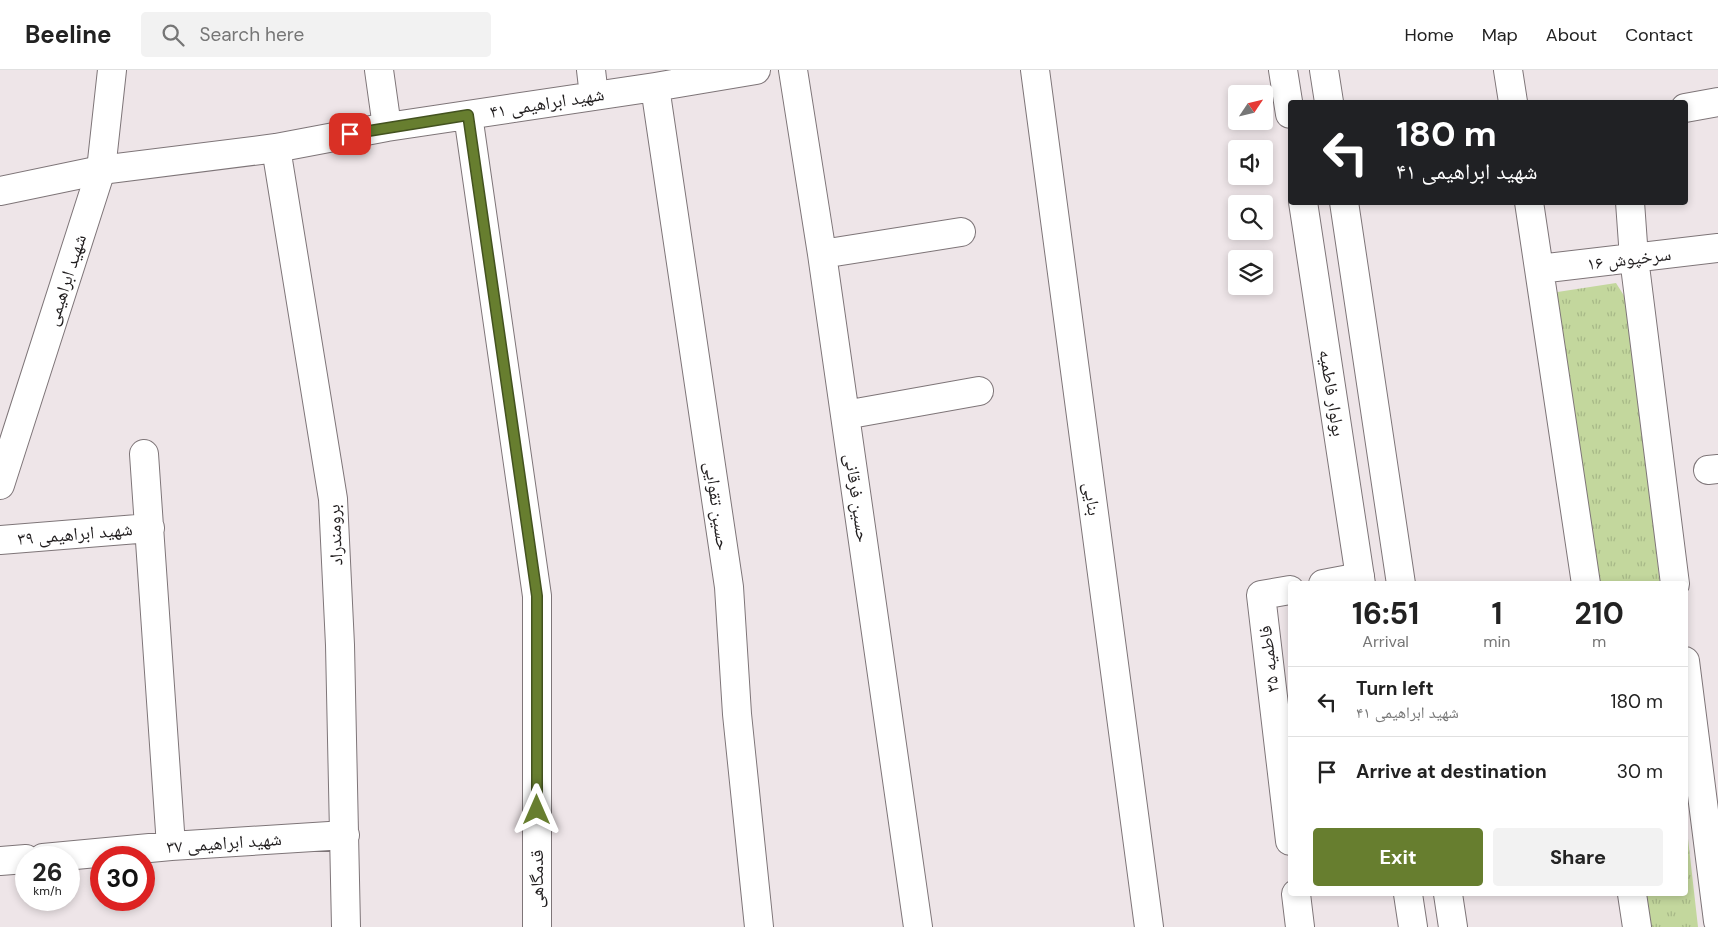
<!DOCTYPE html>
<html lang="en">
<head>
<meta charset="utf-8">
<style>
	:root { --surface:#fff; --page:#f2f2f2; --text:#222; --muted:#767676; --line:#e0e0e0; --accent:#677e2f }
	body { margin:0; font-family:"DM Sans","Noto Naskh Arabic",sans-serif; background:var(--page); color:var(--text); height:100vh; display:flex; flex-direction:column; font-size:19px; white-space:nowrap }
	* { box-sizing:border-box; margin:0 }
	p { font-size:16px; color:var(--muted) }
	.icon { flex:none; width:28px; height:28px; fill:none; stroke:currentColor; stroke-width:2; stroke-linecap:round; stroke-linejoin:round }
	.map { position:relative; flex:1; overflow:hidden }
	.drawer { position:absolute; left:1288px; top:511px; width:400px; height:315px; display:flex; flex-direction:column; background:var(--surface); border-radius:5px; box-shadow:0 2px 8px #0003 }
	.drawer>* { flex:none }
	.guide { position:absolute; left:1288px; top:30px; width:400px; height:105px; border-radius:5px; box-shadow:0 2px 8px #0003; background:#202124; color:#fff; overflow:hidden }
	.needle { width:32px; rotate:55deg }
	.fabs { position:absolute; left:1228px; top:15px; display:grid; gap:10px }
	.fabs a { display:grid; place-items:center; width:45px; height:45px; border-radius:5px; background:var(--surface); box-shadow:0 2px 8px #0003; font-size:25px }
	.speed { position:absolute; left:15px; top:776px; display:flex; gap:10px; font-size:25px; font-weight:700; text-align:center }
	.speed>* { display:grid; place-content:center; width:65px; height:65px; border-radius:50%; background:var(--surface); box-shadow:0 2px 8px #0003; line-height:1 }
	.speed small { font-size:12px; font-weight:400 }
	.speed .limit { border:8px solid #d22; background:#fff; color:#111 }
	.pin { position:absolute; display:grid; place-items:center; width:42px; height:42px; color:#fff; margin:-21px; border-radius:10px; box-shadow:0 2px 8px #0006 }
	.me { position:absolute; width:55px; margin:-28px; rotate:0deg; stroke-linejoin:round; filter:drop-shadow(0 0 4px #0008) }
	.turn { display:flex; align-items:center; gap:18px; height:105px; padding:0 25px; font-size:22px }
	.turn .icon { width:65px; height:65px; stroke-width:2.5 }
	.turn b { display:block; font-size:35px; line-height:42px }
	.eta { display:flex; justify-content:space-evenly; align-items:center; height:85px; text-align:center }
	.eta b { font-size:30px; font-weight:700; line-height:35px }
	.primary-button { display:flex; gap:10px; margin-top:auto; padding:10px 25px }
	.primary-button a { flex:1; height:58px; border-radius:5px; background:var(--accent); color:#fff; font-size:20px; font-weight:700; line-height:58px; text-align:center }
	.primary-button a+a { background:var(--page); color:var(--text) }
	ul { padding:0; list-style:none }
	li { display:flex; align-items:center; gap:15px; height:70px; padding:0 25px; border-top:1px solid var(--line) }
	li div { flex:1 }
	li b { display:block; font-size:19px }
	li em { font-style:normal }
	header { display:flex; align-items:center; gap:30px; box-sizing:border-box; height:70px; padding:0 25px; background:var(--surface); border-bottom:1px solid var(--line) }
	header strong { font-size:24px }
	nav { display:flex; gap:28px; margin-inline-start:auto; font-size:18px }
	.search { width:350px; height:45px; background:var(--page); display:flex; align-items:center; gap:12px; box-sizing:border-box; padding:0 18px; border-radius:5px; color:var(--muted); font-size:19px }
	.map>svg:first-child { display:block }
</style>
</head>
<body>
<header>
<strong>Beeline</strong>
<div class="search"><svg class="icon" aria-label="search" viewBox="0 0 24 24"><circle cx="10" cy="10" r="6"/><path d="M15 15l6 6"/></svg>Search here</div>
<nav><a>Home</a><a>Map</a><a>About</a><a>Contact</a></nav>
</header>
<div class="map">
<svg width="1718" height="857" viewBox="0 0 1718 857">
	<defs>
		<pattern id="grass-tufts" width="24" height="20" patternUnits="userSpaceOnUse" patternTransform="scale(1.25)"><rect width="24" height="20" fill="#c3d79d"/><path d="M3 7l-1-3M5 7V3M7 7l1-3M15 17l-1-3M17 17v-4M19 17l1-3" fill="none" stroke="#a7b887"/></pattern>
	</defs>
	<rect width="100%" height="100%" fill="#eee5e8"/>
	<path fill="url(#grass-tufts)" d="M1616 213 1628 232 1660 514H1593L1551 223Z
		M1685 742 1698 857H1644L1639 824H1685Z"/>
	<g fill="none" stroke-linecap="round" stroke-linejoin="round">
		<defs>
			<path id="minor" d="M379 0 387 57
				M591 0 594 26
				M793 0 822 184 918 857
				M1035 0 1149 857
				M1508 0 1513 32
				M655 17 729 517 737 644 759 857
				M1685 38 1718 32
				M468 45 537 526V857
				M276 78 333 429 340 575 346 857
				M0 121 101 100 276 78 387 57 655 17 756 0
				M1529 132 1586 514
				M1630 132 1634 188 1675 514
				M822 184 961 162
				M1539 199 1718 178
				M845 345 979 321
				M144 384 171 776
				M1708 400 1718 399
				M0 470 150 458
				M1323 514 1360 507
				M1290 520 1261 525 1290 771
				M1685 591 1718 851
				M43 788 171 776 345 765
				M0 791 26 789
				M1296 824 1300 857
				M1632 824 1637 857"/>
			<path id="tertiary" d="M1283 0 1290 44
				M1324 0 1329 32
				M1303 132 1361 514
				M1344 132 1401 514
				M0 415 101 100 112 0
				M1408 824 1413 857
				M1448 824 1453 857"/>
		</defs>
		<use href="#minor" stroke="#7e7578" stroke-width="30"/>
		<use href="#tertiary" stroke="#7e7578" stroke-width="30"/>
		<use href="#minor" stroke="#fff" stroke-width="28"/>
		<use href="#tertiary" stroke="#fff" stroke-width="28"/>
	</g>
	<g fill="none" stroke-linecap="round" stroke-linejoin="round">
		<defs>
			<path id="route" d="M350 64 468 45 537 526V740"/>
		</defs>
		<use href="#route" stroke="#43521f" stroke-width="12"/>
		<use href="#route" stroke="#677e2f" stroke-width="9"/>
	</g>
	<g text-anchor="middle" stroke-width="5" stroke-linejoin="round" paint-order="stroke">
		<g font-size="18" fill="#201d1e" stroke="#fff">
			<text transform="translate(547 33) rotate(-9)" y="6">شهید ابراهیمی ۴۱</text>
			<text transform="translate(1629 189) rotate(-7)" y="6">سرخپوش ۱۶</text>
			<text transform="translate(66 210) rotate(-72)" y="6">شهید ابراهیمی</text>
			<text transform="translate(1332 323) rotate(81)" y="6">بولوار فاطمیه</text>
			<text transform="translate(857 428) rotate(82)" y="6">حسین فرقانی</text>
			<text transform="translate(1092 429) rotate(82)" y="6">بنایی</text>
			<text transform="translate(717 436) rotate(82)" y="6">حسین تقوایی</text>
			<text transform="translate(75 464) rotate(-5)" y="6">شهید ابراهیمی ۳۹</text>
			<text transform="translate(335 465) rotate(-93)" y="6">برومندراد</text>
			<text transform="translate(1269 589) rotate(-97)" y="6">فاطمیه ۳۵</text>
			<text transform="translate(224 773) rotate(-4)" y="6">شهید ابراهیمی ۳۷</text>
			<text transform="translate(537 809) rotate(-90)" y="6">قدمگاهی</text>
		</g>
	</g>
</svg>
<div class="fabs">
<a><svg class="needle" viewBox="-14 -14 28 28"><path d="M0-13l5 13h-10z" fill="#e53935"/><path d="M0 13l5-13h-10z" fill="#767676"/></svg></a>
<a><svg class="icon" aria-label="sound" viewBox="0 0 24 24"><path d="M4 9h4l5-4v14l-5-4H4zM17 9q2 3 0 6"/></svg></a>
<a><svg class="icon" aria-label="search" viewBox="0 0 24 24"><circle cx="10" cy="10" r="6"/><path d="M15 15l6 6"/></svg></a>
<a><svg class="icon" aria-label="layers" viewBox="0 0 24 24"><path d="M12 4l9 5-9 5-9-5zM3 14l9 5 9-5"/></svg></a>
</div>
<div class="speed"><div>26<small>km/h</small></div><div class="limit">30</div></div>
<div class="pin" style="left:350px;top:64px;background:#d93025"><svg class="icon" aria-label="arrive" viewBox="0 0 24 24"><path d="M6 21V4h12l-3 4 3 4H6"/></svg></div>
<svg class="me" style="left:537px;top:740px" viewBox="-20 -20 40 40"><path d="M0-17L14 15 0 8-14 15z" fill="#677e2f" stroke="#fff" stroke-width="4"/></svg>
<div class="guide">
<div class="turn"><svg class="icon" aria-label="left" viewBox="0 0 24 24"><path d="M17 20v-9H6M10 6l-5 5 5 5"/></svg><div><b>180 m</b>شهید ابراهیمی ۴۱</div></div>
</div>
<section class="drawer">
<div class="eta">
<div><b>16:51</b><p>Arrival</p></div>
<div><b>1</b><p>min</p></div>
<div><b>210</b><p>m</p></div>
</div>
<ul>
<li><svg class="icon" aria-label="left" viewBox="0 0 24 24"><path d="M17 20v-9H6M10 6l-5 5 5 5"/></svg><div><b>Turn left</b><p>شهید ابراهیمی ۴۱</p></div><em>180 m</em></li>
<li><svg class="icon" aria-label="arrive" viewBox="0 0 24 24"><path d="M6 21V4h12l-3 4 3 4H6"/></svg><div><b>Arrive at destination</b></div><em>30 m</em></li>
</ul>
<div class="primary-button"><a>Exit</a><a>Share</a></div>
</section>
</div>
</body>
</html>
